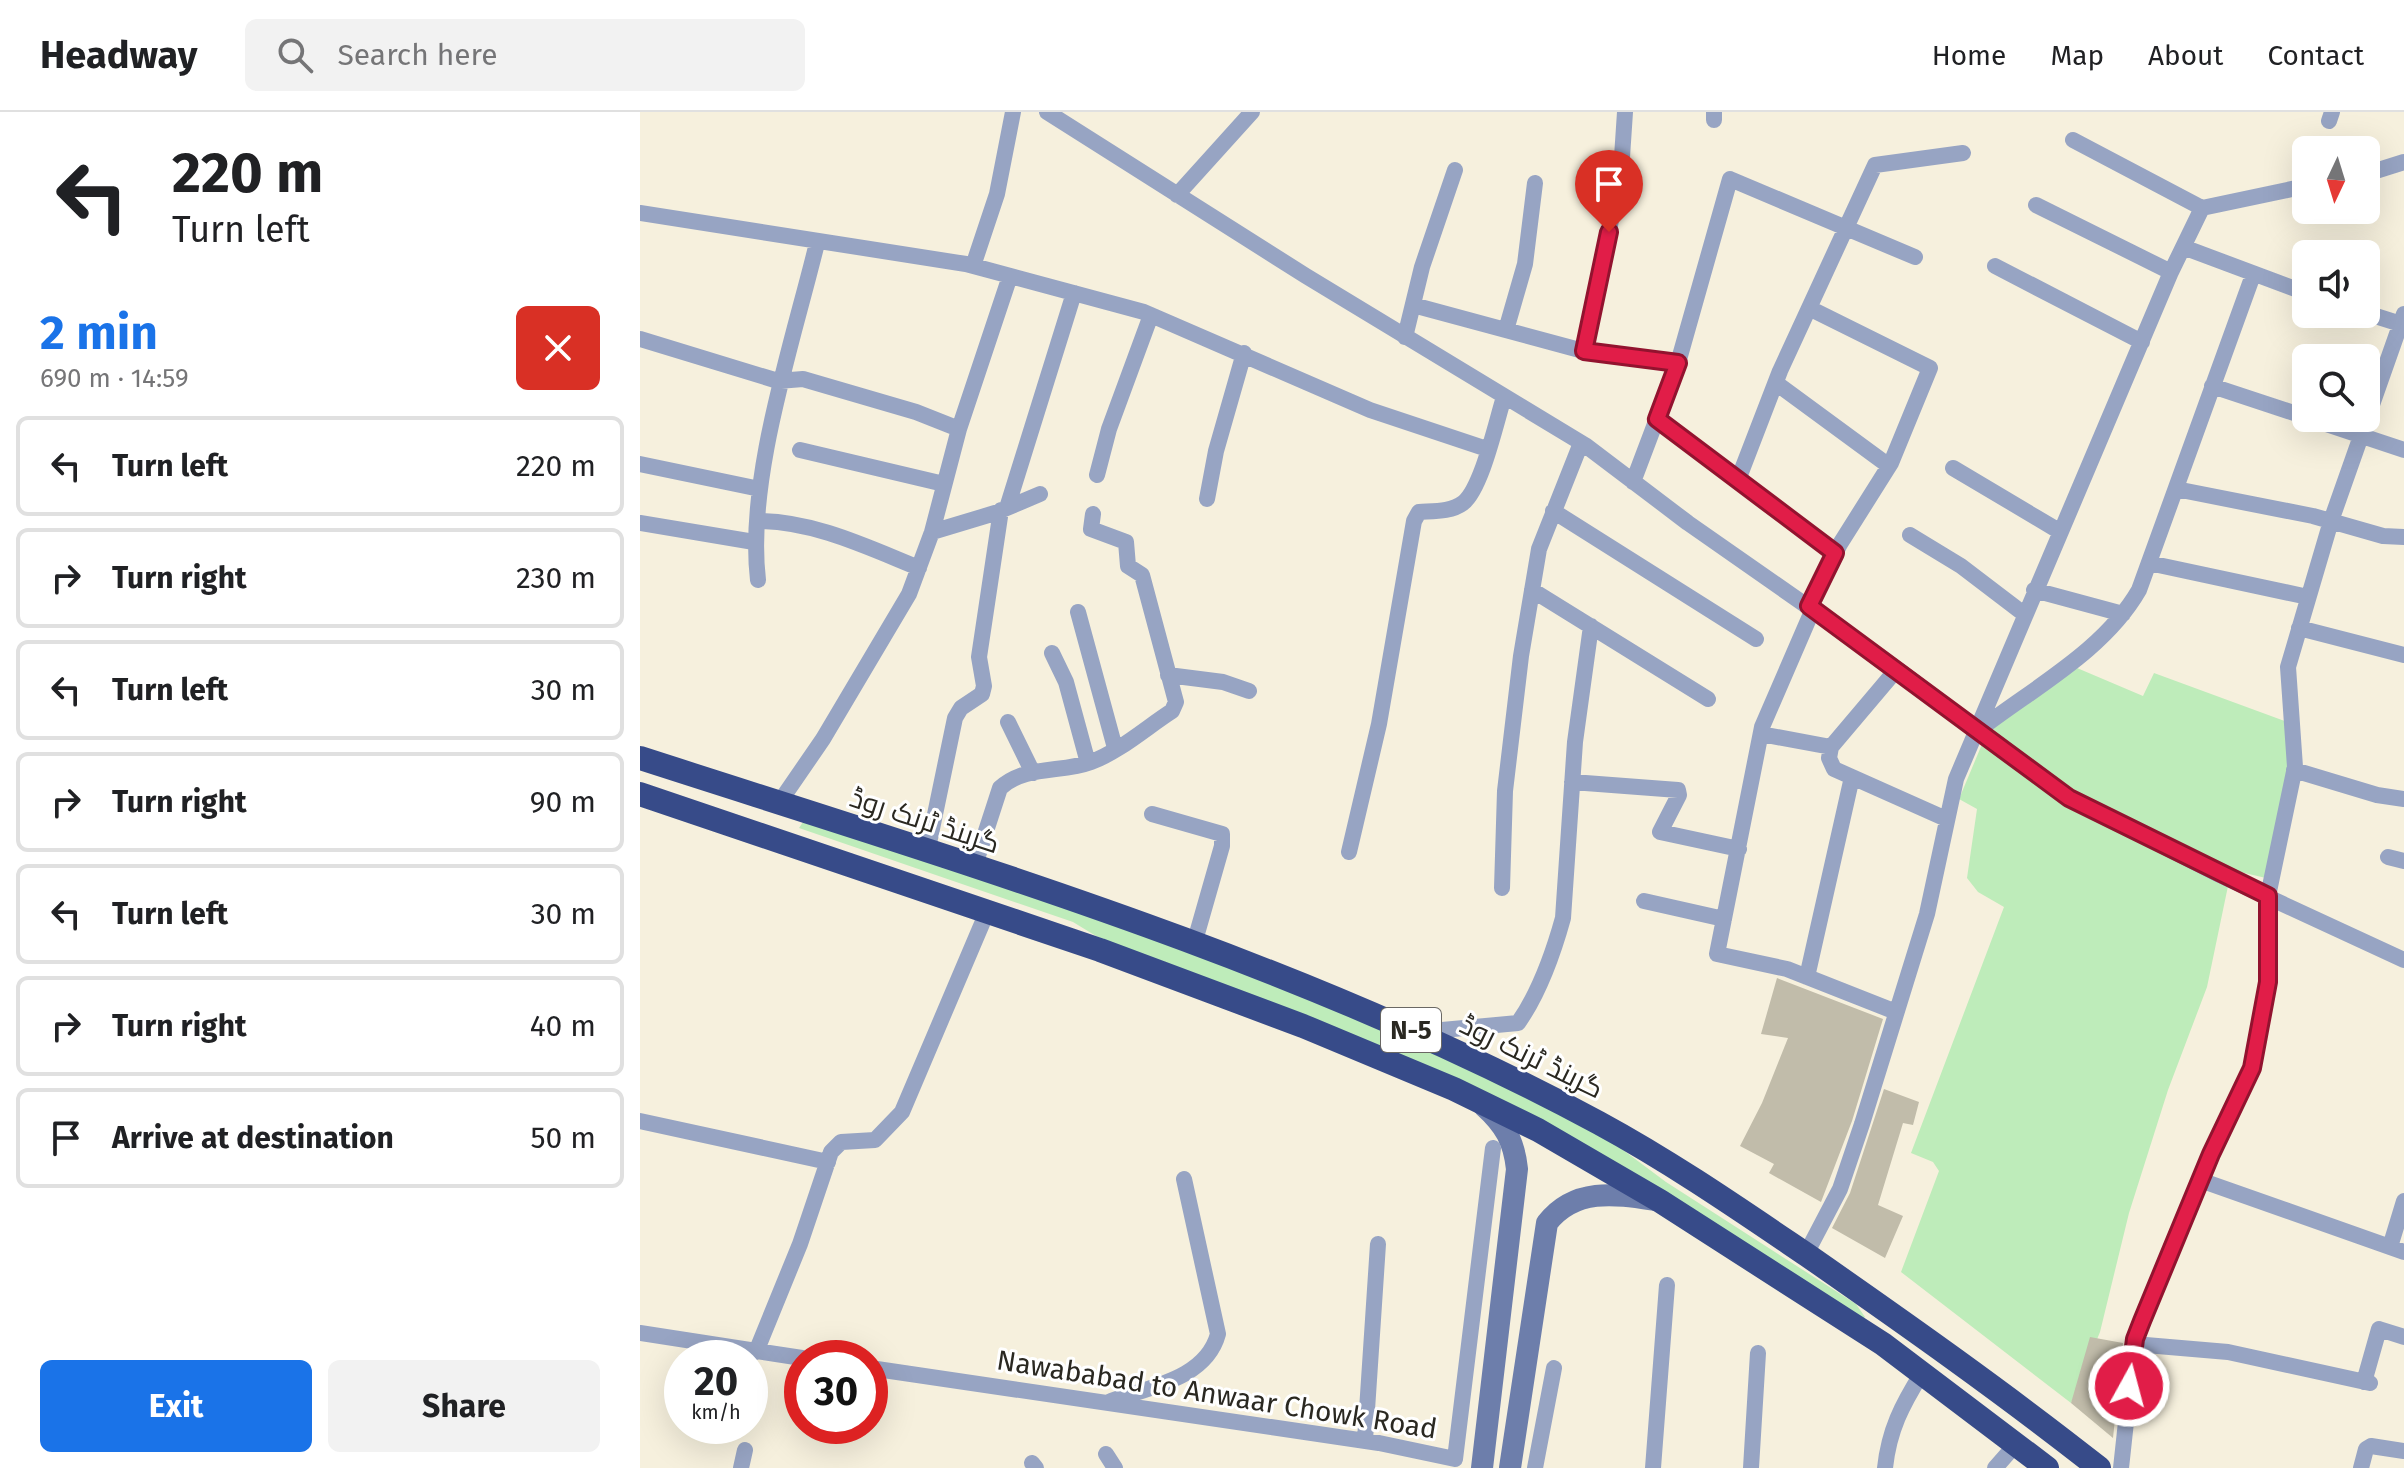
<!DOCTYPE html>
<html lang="en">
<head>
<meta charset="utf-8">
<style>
	:root { --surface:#fff; --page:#f2f2f2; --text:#202124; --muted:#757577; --line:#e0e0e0; --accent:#1a73e8 }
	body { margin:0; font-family:"Fira Sans",Cairo,sans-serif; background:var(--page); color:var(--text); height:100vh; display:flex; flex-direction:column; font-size:30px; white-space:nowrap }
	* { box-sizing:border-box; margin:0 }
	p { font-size:26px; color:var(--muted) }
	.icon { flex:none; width:44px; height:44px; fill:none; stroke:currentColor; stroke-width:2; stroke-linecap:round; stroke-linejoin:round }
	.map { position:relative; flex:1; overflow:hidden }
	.details { display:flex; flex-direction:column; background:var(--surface); width:640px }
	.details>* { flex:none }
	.banner { background:#fff; color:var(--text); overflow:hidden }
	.needle { width:52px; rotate:184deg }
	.buttons { position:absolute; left:1652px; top:24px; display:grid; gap:16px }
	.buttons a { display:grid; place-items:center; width:88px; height:88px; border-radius:12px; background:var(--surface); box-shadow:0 8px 32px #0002; font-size:40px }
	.speed { position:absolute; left:24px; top:1228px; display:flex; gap:16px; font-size:40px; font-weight:700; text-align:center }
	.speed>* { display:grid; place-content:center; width:104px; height:104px; border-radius:50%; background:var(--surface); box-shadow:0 8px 32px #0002; line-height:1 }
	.speed small { font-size:20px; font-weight:400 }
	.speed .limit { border:12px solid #d22; background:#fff; color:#111 }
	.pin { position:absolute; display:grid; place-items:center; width:68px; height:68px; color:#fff; margin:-82px -34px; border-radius:50% 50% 50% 0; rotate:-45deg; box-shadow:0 0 8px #0007 }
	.pin .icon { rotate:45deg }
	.me { position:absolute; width:88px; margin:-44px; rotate:7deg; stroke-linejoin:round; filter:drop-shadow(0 0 6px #0008) }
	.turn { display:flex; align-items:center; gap:28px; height:168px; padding:0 40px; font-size:36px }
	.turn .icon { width:104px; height:104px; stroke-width:2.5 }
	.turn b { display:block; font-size:56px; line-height:68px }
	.round { display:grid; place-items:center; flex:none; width:84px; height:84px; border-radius:12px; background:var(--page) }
	.headline { display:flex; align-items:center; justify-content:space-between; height:136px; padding:0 40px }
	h1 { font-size:48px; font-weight:700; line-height:60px; color:var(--accent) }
	.action { display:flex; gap:16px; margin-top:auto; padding:16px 40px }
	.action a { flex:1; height:92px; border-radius:12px; background:var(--accent); color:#fff; font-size:32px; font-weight:700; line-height:92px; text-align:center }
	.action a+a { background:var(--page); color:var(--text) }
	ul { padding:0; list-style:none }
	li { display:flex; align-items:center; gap:24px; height:100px; margin:0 16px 12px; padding:0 24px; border:4px solid var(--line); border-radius:12px }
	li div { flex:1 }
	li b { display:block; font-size:30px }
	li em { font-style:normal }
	header { display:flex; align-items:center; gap:48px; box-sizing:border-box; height:112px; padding:0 40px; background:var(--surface); border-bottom:2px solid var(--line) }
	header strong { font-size:38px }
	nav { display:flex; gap:44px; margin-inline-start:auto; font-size:28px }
	.search { width:560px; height:72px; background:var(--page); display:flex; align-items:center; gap:20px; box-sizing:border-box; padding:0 28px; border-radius:12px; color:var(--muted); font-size:30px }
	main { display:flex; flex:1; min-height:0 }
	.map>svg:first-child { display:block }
</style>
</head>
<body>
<header>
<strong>Headway</strong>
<div class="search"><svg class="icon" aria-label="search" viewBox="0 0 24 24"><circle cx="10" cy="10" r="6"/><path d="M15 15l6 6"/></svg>Search here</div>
<nav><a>Home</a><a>Map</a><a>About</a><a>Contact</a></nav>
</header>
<main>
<section class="details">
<div class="banner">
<div class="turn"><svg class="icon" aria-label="left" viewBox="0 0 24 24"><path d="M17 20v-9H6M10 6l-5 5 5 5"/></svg><div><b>220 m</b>Turn left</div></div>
</div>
<div class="headline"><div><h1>2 min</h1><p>690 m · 14:59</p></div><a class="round" style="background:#d93025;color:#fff"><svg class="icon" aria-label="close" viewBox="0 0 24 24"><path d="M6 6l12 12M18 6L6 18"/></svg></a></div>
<ul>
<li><svg class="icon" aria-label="left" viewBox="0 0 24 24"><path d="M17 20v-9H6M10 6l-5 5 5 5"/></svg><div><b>Turn left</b></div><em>220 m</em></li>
<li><svg class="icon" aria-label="right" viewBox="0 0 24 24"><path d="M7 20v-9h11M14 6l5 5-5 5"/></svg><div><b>Turn right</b></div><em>230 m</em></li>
<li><svg class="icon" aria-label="left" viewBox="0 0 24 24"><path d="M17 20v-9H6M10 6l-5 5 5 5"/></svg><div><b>Turn left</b></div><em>30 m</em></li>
<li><svg class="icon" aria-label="right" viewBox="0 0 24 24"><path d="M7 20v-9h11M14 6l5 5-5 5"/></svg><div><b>Turn right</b></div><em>90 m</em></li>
<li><svg class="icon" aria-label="left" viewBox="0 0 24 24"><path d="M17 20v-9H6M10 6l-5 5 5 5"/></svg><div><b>Turn left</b></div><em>30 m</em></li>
<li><svg class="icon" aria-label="right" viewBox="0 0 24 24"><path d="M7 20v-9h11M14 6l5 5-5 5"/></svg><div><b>Turn right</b></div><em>40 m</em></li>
<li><svg class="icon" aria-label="arrive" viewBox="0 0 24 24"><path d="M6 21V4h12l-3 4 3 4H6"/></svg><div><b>Arrive at destination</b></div><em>50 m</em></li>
</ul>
<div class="action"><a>Exit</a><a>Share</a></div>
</section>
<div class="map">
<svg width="1764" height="1356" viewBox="0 0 1764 1356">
	<rect width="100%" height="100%" fill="#f6f0dd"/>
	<path fill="#beecba" d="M1437 556 1503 584 1514 561 1650 611V654L1626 766 1600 760 1588 774 1567 875 1528 978 1489 1101 1460 1220 1431 1291 1261 1160 1299 1059 1293 1050 1271 1041 1364 795 1338 780 1327 766 1337 697 1319 687 1345 625 1371 599Z
		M165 707 447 801 764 921 967 1026 1026 1070 1216 1192 1225 1205 1220 1210 944 1036 456 824 433 810 159 716Z"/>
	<path fill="#c1bcaa" d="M1137 866 1243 907 1212 1009 1181 1090 1129 1061 1134 1052 1100 1034 1122 991 1148 926 1121 922Z
		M1244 977 1279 990 1273 1013 1263 1011 1238 1093 1263 1104 1245 1146 1192 1116 1210 1081Z
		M1450 1225 1483 1231 1473 1326 1431 1291Z"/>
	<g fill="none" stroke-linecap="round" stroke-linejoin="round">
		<path stroke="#97a4c3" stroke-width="16" d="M407 0 666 164 945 333 1048 411 1257 557 1429 686 1580 763 1764 848
			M1074 0V8
			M1689 9 1692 0
			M1433 28 1562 96
			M1726 62 1764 50
			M537 83 612 0
			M1396 93 1531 160
			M0 101 326 152 504 200 730 298 847 337
			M1543 135 1666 181
			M333 154 357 82 373 0
			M1355 154 1502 230
			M773 193 947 240 1038 251
			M1169 196 1290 256 1251 351 1200 432 1169 494
			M1726 201 1764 213
			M866 218 885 152 895 71
			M765 225 782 155 815 58
			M0 227 138 269 163 267 276 300 319 317
			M944 239 981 60 985 0
			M1136 271 1249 354
			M1572 274 1666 305
			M1668 306 1764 338
			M1017 307 1195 441
			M160 338 304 372
			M0 352 115 376
			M1313 356 1419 419
			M457 363 469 317 511 203
			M1098 368 1140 259 1235 53 1323 41
			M993 370 1038 251 1090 67 1275 145
			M1536 377 1673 404 1743 424 1764 425
			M567 387 576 339 604 241
			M367 396 434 181
			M913 399 1116 527
			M117 409C174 409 227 435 279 456
			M0 411 114 430
			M292 420 355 401 400 382
			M1270 423 1321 454 1384 502
			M1509 451 1668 485
			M118 468C106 368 153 230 177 131
			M892 478 1068 587
			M1394 478 1483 502
			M1173 497 1122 615 1077 842 1147 857 1256 900
			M438 500 475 636
			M1659 516 1764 543
			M412 541 426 570 448 651
			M528 563 583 570 609 579
			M368 610 393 661
			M1339 618C1393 576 1464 539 1499 478L1613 163
			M1121 622 1191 635 1189 646 1194 657 1304 706
			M1191 635 1257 557
			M1654 658 1737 683 1764 687
			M932 670 1038 678 1039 683 1020 720 1099 737
			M139 691 183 627 269 482 292 420 319 317 370 164
			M512 702 582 722V734L554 832
			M709 740 739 612 774 409 779 400C794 399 811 400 823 391 842 376 856 310 864 285
			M287 741 315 606 321 596 342 582 344 574 339 545 361 398
			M1748 745 1764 749
			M334 756 360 676C385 653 422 661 451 650 479 640 507 615 532 599L536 590 502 463 488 454 486 430 451 417 453 402
			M862 776 865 679 881 544 899 437 941 331
			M1004 789 1084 807
			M1167 865 1212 665
			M789 926 802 918 878 911C900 880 913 842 923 806L935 630 951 514
			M0 1009 188 1050
			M1560 1068 1764 1140
			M1750 1135 1764 1089
			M1166 1142 1200 1077 1222 1012 1287 802 1316 667 1531 160 1562 96 1666 74
			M0 1221 162 1246
			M1494 1232 1588 1240 1730 1271
			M116 1240 160 1132 191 1040 201 1030 235 1028 262 1000 347 800
			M230 1256 739 1331 815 1347 853 1036
			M1724 1270 1739 1217 1764 1225
			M471 1289C509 1275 566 1267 578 1222L544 1067
			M725 1328 738 1132
			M466 1342 475 1356
			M392 1351 396 1356
			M101 1356 105 1338
			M895 1356 914 1256
			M1013 1356 1027 1173
			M1111 1356 1118 1241
			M1245 1356C1249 1318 1262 1293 1282 1261
			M1355 1356 1377 1331
			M1481 1356 1495 1227 1558 1071 1612 956 1628 870V784L1655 655 1648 555 1691 409 1764 202
			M1721 1356 1726 1337 1731 1334 1764 1339"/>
		<path stroke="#6d7eab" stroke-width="22" d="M842 1356 877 1057C874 1029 865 1013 844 994
			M870 1356 907 1111C935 1075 976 1082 1015 1088"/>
		<path stroke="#374b89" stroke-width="24" d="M0 646C325 751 657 848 959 1011 1031 1050 1099 1097 1167 1143 1266 1212 1364 1281 1459 1356
			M0 682 460 838 663 914 814 977 898 1018 1020 1089 1243 1232 1407 1356"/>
	</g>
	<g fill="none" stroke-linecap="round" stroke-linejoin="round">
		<defs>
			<path id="route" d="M969 120 944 239 1038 251 1017 307 1195 441 1169 494 1429 686 1628 784V870L1612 956 1571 1042 1502 1209 1495 1227 1489 1274"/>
		</defs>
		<use href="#route" stroke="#92132f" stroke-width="20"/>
		<use href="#route" stroke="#e11d48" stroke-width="14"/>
	</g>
	<g text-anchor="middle" stroke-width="6" stroke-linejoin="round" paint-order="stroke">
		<rect fill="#fff" stroke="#6a6864" stroke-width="2" x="741" y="896" width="60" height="44" rx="6"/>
		<g font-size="26" font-weight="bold" fill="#2a2821">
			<text x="771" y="927">N-5</text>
		</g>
		<g font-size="28" fill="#2a2821" stroke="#fff">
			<text transform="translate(285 708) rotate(18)" y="10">گرینڈ ٹرنک روڈ</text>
			<text transform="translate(892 944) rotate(26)" y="10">گرینڈ ٹرنک روڈ</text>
			<text transform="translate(577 1282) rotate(9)" y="10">Nawababad to Anwaar Chowk Road</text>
		</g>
	</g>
</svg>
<div class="buttons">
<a><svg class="needle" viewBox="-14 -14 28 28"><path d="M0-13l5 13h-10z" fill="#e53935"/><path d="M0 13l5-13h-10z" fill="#757577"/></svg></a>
<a><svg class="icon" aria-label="sound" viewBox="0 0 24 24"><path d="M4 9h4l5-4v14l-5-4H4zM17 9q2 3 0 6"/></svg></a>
<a><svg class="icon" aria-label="search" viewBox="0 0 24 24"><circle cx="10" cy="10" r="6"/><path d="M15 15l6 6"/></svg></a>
</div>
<div class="speed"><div>20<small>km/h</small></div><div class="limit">30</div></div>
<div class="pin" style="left:969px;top:120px;background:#d93025"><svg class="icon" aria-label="arrive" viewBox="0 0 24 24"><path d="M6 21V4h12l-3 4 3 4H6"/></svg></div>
<svg class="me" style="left:1489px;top:1274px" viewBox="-20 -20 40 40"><circle r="17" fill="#e11d48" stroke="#fff" stroke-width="3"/><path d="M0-11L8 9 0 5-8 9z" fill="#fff"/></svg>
</div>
</main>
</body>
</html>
